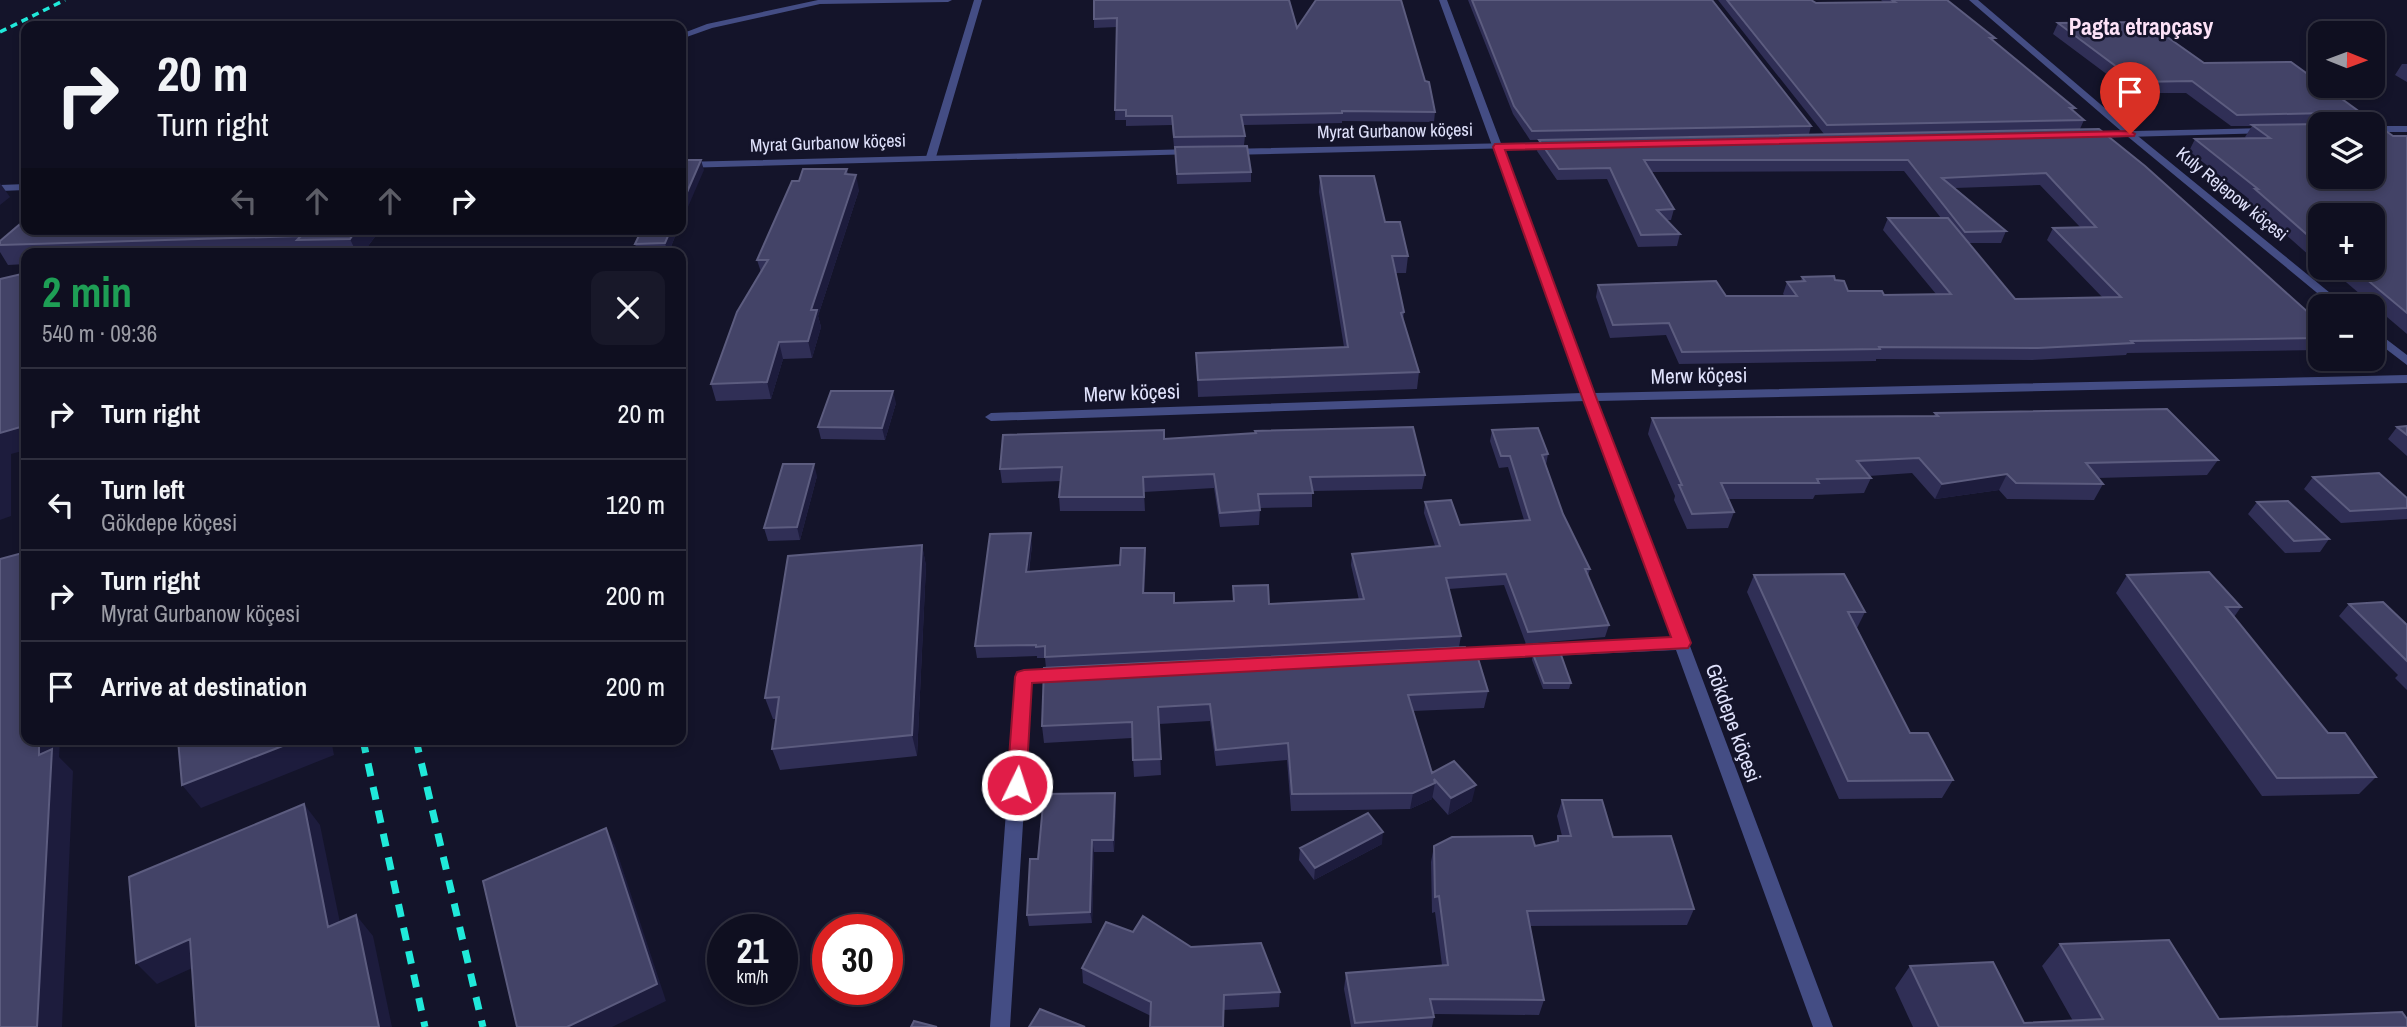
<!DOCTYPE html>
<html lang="en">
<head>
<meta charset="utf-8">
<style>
	:root { --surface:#0f0f20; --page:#181829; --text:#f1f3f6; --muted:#9b9ca5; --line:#2f2f3e }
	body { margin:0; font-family:"Archivo Narrow",sans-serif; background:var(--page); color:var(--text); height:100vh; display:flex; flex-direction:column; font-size:26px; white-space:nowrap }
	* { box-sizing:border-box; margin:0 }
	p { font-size:23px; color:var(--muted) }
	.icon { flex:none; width:38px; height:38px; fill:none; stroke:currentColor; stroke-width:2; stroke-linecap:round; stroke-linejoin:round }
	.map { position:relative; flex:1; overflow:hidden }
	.side { position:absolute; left:21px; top:248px; width:665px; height:497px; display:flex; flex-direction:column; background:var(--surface); border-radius:14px; box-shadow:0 4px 10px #0003,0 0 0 2px var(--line) }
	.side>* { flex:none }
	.top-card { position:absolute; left:21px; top:21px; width:665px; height:214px; border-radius:14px; box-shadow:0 4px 10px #0003,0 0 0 2px var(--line); background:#0f0f20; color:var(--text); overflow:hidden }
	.needle { width:46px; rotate:91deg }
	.tools { position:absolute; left:2308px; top:21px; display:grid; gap:14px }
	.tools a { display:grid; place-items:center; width:77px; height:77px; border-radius:14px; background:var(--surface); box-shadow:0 4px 10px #0003,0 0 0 2px var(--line); font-size:35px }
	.speed { position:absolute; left:707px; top:914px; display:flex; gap:14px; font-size:35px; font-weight:700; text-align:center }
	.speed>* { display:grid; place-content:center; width:91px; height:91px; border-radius:50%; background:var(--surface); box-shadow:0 4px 10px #0003,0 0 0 2px var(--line); line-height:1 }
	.speed small { font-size:18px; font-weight:400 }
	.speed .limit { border:10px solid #d22; background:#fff; color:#111 }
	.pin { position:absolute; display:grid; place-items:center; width:60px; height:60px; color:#fff; margin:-72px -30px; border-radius:50% 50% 50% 0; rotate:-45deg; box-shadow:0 0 7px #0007 }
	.pin .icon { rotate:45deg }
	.me { position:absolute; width:77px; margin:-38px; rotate:4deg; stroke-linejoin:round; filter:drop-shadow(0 0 5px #0008) }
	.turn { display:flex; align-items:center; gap:24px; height:147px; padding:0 21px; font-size:32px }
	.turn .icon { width:91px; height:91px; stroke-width:2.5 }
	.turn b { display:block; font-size:49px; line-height:60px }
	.lanes { display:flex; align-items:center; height:66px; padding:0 21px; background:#0003; justify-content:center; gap:35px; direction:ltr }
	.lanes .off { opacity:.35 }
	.round { display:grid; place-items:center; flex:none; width:74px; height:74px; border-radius:14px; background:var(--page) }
	.summary { display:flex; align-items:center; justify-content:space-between; height:119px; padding:0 21px }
	h1 { font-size:42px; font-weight:700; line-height:52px; color:#1e9e55 }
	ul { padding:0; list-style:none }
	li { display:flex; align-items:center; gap:21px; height:91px; padding:0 21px; border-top:2px solid var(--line) }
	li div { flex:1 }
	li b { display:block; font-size:26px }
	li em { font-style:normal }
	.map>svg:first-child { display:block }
</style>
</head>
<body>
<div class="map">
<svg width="2407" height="1027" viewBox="0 0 2407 1027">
	<rect width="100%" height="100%" fill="#14142a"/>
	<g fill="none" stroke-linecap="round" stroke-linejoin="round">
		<path fill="#444d84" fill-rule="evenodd" d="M818 0H952L948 2 820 4 712 28 681 39V34L707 24Z
			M974 0H982L936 157 928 159 926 157Z
			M1439 0H1447L1595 393 2407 375V383L1598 401 1833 1027H1813L1676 650 1447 661 1441 659 1439 655 1441 651 1447 649 1672 639 1585 401 991 421 985 417 991 413 1582 393Z
			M1969 0H1978L2133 132 2346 306H2333L2127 136Z
			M2373 329 2407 355V365L2373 339Z
			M1060 669 1066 671 1068 675 1066 679 1032 683 1010 1027H990L1016 677 1018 673 1024 671Z"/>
		<path fill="#444d84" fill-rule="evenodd" d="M2373 126H2407V132H2373Z
			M2268 128 2273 131 2271 133 2089 138 2084 135 2089 132Z
			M1558 142 1563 145 1561 147 1228 155 1223 152 1228 149Z
			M1194 149 1197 150V154L681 168V162Z
			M26 184V190L0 191V185Z"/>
		<path stroke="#20e9da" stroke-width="3.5" stroke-dasharray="7 5" stroke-linecap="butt" d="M0 32 65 0"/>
		<path stroke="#20e9da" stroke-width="7" stroke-dasharray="13 11" stroke-linecap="butt" d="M363 740 425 1027
			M416 740 483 1027"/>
	</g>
	<path fill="#302f56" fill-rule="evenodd" d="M1094 0 1297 28 1435 112 1434 122 1342 121V123L1243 125 1245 136 1244 145 1174 147 1172 125 1126 126V120H1115L1117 27 1094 28Z
		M1468 0H1712L1811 126 1809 134 1530 140 1513 114Z
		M1718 0H1811L1816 3 1883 2 1881 0H1947L1995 38 1993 41 2075 108 2073 111 2084 120 2080 129 1824 134Z
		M2058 23 2204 63 2393 136H2407V334L2340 277H2333L2323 268H2373L2320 215V265L2248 201 2249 199 2189 151 2195 139H2247L2245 137 2252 126H2231L2186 93H2132L2053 34Z
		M2402 64H2407V82L2395 75Z
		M2099 129 2320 323V350L2127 353 2126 355 2032 360 1876 359V361L1679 364 1666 335 1610 338 1596 297 1598 285 1726 296H1785L1783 294 1787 282 1801 281 1802 277 1835 280 1848 291 1884 295 1936 294 1883 230 1888 218H1941L1904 171 1651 172 1674 209 1671 220H1667L1680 234 1677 246 1638 247 1607 179 1557 180 1537 151 1539 140ZM2040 185 2080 227 2053 228 2047 240 2103 298 2015 299 1968 243H2001L2006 231 1955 188Z
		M1175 147 1251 172V182L1177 184Z
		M847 169 848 175 859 190 818 316 821 327 812 358 783 359 771 399 716 401 711 384 761 272 757 260 799 181Z
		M1320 176 1385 222 1408 256 1406 273H1395L1404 312 1403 321 1419 372 1417 389 1198 397 1196 353 1344 347 1319 192Z
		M26 229H416L380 230 362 254H26V264L8 265 0 252V241Z
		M642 229H678L668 254H638L635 244Z
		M896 403 885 440 821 439 818 427Z
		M1935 413 2218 460 2207 475 2098 478 2103 484 2094 500 2007 499 1999 490 1935 499 1912 473 1869 476 1871 478 1864 493 1815 495 1813 499H1728L1734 512 1728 528 1687 529 1674 500 1675 496 1648 434 1652 418 1934 416Z
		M2407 426V456L2388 439 2397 427Z
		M1492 430 1548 454 1546 465 1563 514 1590 569 1588 576 1609 625 1605 637 1526 644 1504 585 1449 589 1461 636 1459 647 1467 656 1488 691 1484 708 1413 711 1432 773 1472 801 1448 815 1432 797V799L1410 809 1291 811 1287 760 1216 766 1210 721 1159 724 1161 775 1134 777 1132 738 1044 743 1042 726 1046 668 1045 658H1037V656L977 658 975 646 1032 545 1029 572 1120 565 1145 548 1144 593 1174 603 1233 601V586L1269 604 1359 600 1351 565 1352 554 1435 546 1424 513 1425 502 1460 525 1524 520 1508 467 1499 468 1490 441Z
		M1164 439 1425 475 1422 489 1312 491V507L1260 508 1259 525 1220 527 1214 488 1144 492 1145 511H1060L1059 497 1061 481 1002 483 1000 469Z
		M817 476 800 540 768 541 764 528Z
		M2313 477 2407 498V519L2341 523 2304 489Z
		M2257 502 2329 539 2320 552 2285 553 2248 514Z
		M922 545 926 566 917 756 780 770 772 749 776 719H773L765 698Z
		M1754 575 1865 612 1857 628 1910 733 1953 780 1942 798 1839 799 1747 592Z
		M2127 575 2241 607 2234 617 2328 733 2376 777 2359 794 2262 796 2116 593Z
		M2349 604 2407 625V690L2395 678 2398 675 2339 616Z
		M1533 654 1571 683 1569 689H1543L1532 660Z
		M1115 793 1116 805 1114 852H1094L1092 923 1029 926 1027 915 1038 859Z
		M1562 800 1613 837 1694 909 1687 925 1530 926 1544 1000 1539 1015 1434 1014V1017L1432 1027H1351L1344 989 1346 973 1442 965 1435 912 1432 913 1431 862 1434 846H1535L1556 841 1558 836H1562L1557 816Z
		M1382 844 1314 880 1299 860 1300 848Z
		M1133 932 1191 947 1280 992 1279 1007 1223 1010 1151 1016 1083 983 1082 968Z
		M2060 944 2219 1019 2407 1027H1913L1895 988 1910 966 2024 1023 2073 1021 2042 966Z"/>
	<path fill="#1d1c3d" d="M701 160 704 170 681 223V206Z
		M856 175 859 190 818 316 821 327 812 358 808 341 811 310Z
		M0 183 10 197 0 205Z
		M357 229H380V230L362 254H357L350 239Z
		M671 229H678L668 254 665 243Z
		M26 273V450L11 454V516L0 520V433Z
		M779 342 783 359 771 399 767 382Z
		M893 391 896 403 885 440 882 428Z
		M814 464 817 476 800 540 797 527Z
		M2007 474 1999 490 1935 499 1942 484Z
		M1031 533 1032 545 1027 584 1026 572Z
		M922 545 926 566 917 756 912 735Z
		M1145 548 1146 560 1144 605 1143 593Z
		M39 740H60L59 757 73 771 62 1027H37Z
		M298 740H331L334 755 201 808 182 785Z
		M1435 783 1432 799 1410 809 1413 793Z
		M1476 785 1472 801 1448 815 1451 798Z
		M1115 793 1116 805 1114 852 1113 840Z
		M304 804 320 825 345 947 328 927Z
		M606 828 615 846 666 1001 612 1027H567Z
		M1383 832 1382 844 1314 880 1315 868Z
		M1092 840 1094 852 1092 923 1090 912Z
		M356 915 373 936 392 1027H379Z
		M190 939 210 960 157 984 136 963Z"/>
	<path fill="#434367" stroke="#5c5c7f" stroke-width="2" fill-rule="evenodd" d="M1094 0H1289L1297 28 1316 0H1401L1425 81 1429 82 1435 112 1342 111V113L1241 115 1245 136 1174 137 1172 116H1126V110H1115L1117 18 1094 19Z
		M1472 0H1712L1811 126 1532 131 1514 106Z
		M1727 0H1811L1816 3 1895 2 1892 0H1947L1995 38H1990L2075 108H2070L2084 120 1827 125Z
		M2146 22 2204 63 2291 62 2320 83V86H2324L2393 136H2407V313L2353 268H2373V215H2320V246L2255 189H2258L2195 139 2270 138 2252 125 2327 124 2330 115 2327 113 2237 115 2192 81 2137 82 2058 23ZM2320 124H2373V177H2320Z
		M2099 129 2145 166 2320 323V338L2131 341 2133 343 2038 348 1879 347 1880 349 1682 352 1669 323 1613 325 1598 285 1716 281 1726 296H1797L1787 282 1805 281 1802 277 1834 276 1835 280 1844 281 1848 291H1882L1884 295 1951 294 1888 218H1948L2015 299 2121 297 2053 228 2096 227 2046 173 1942 178 2006 231 1965 232 1908 160H1644L1674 209 1657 210 1680 234 1641 235 1610 168 1559 169 1539 140Z
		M1247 146 1251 172 1177 174 1175 147Z
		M681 160H701L681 206Z
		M803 169H847L845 174 856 175 811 310H817L808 341 779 342 767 382 711 384 737 312 768 260H757L792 181H799Z
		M1320 176H1374L1385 222H1400L1408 256H1392L1404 312 1401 313 1419 372 1198 380 1196 353 1348 347Z
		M26 219V229H357L350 239 297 240 301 236 0 245V241Z
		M642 229H671L665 243 635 244Z
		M26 273 24 426 0 433V279Z
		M831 391H893L882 428 818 427Z
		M2167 409 2218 460 2086 463 2103 484 2016 483 2007 474 1942 484 1919 458 1857 461 1871 478 1817 479 1819 483H1721L1734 512 1692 514 1679 485H1682L1652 418 1938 416 1935 413Z
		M2407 426V435L2397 427Z
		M1413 427 1425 475 1310 477 1313 493 1258 494 1260 510 1220 513 1214 474 1143 477 1144 497H1059L1062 467 1000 469 1003 435 1164 430V439L1256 433 1255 431Z
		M1538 428 1548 454 1542 455 1563 514 1590 569H1585L1609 625 1528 632 1506 574 1446 578 1461 636 1045 657V646L1036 647V645L975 646 990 534 1031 533 1026 572 1120 565 1121 548H1145L1143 593H1174V603L1234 601 1233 586 1268 585 1269 604 1364 599 1352 554 1440 546 1425 502 1451 500 1460 525 1530 520 1510 456H1501L1492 430Z
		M783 464H814L797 527 764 528Z
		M2379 473 2407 498V508L2350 511 2313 477Z
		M2288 501 2329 539 2294 541 2257 502Z
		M922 545 912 735 772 749 779 697 765 698 788 556Z
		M26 552V740H39V755L52 749 37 1027H0V559Z
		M2209 572 2241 607H2226L2328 733H2345L2376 777 2277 778 2127 575Z
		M1844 574 1865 612H1848L1910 733H1928L1953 780 1848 781 1754 575Z
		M2383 602 2407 625V661L2349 604Z
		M1465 647 1467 656 1477 655 1488 691 1408 695 1432 773 1454 761 1476 785 1451 798 1434 779 1435 783 1413 793 1292 794 1288 743 1216 750 1210 704 1158 707 1161 759 1133 760 1132 722 1042 726 1044 668Z
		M1560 652 1571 683H1544L1533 654Z
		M178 740H298L182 785Z
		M1115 793 1113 840H1092L1090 912 1027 915 1030 859H1038L1044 794Z
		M1562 800H1602L1613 837 1671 836 1694 909 1527 911 1544 1000 1430 999 1434 1017 1355 1023 1346 973 1448 965 1439 896 1435 897 1434 846 1452 837 1532 836 1535 846 1558 841V836H1571Z
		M304 804 328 927 356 915 379 1027H196L190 939 136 963 129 877Z
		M1368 813 1383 832 1315 868 1300 848Z
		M606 828 657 984 567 1027H517L483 881Z
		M1143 916 1191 947 1261 943 1280 992 1224 995 1223 1027H1150L1151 1002 1082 968 1106 922 1133 932Z
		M2169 940 2219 1019 2402 1012 2407 1019V1027H1939L1910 966 1993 962 2024 1023 2103 1019 2060 944Z
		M1040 1009 1085 1027H1029Z
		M914 1021 937 1027H911Z"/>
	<path fill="#e11d48" stroke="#92132f" stroke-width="2" d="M2130 131 2135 134 2134 136 1505 150 1596 397 1691 643 1688 648 1032 683 1026 785 1023 790 1017 793 1010 790 1007 785 1015 677 1017 672 1024 670 1671 637 1582 397 1493 147 1495 144Z"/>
	<g text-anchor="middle" stroke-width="5" stroke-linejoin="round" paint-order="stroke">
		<g font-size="18" fill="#e0e2fc" stroke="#14142a">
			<text transform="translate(1395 131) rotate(-1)" y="6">Myrat Gurbanow köçesi</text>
			<text transform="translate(828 143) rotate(-2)" y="6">Myrat Gurbanow köçesi</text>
			<text transform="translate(2232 194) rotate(39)" y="6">Kuly Rejepow köçesi</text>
		</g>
		<g font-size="21" fill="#e0e2fc" stroke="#14142a">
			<text transform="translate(1699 376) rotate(-1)" y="7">Merw köçesi</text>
			<text transform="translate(1132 393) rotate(-2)" y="7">Merw köçesi</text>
			<text transform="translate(1733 723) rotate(70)" y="7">Gökdepe köçesi</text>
		</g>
		<g font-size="23" font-weight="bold" fill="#fce2f7" stroke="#14142a">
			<text x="2141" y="35">Pagta etrapçasy</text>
		</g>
	</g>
</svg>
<div class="tools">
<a><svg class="needle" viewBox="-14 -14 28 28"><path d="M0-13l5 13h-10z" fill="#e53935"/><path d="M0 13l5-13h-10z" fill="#9b9ca5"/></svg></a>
<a><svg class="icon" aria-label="layers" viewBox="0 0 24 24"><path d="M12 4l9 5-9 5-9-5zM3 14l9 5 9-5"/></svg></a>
<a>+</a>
<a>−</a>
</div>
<div class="speed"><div>21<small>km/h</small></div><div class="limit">30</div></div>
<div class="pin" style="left:2130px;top:134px;background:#d93025"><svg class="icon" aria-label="arrive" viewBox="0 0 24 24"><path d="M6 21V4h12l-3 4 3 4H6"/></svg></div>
<svg class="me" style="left:1017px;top:785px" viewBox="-20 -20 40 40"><circle r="17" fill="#e11d48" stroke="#fff" stroke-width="3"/><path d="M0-11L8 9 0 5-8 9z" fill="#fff"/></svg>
<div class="top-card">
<div class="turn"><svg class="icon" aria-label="right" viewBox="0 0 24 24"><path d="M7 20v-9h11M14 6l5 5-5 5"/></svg><div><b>20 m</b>Turn right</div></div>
<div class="lanes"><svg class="icon off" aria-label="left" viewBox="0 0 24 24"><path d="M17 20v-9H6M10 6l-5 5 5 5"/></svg><svg class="icon off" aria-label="ahead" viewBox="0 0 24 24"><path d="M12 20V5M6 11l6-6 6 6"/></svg><svg class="icon off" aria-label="ahead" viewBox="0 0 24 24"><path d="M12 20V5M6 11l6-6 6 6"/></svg><svg class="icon" aria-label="right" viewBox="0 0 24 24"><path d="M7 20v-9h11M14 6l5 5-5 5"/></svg></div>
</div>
<section class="side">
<div class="summary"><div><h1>2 min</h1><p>540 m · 09:36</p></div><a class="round"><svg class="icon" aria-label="close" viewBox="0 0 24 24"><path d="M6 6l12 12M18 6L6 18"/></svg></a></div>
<ul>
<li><svg class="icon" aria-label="right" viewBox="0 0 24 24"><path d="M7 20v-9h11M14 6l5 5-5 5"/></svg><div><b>Turn right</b></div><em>20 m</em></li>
<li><svg class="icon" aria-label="left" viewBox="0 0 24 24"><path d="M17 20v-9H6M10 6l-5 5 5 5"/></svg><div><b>Turn left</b><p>Gökdepe köçesi</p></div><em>120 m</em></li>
<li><svg class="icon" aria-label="right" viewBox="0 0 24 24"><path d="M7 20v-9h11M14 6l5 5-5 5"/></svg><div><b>Turn right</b><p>Myrat Gurbanow köçesi</p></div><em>200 m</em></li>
<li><svg class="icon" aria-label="arrive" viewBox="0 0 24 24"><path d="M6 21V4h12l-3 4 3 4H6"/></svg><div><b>Arrive at destination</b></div><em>200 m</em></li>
</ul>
</section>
</div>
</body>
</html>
